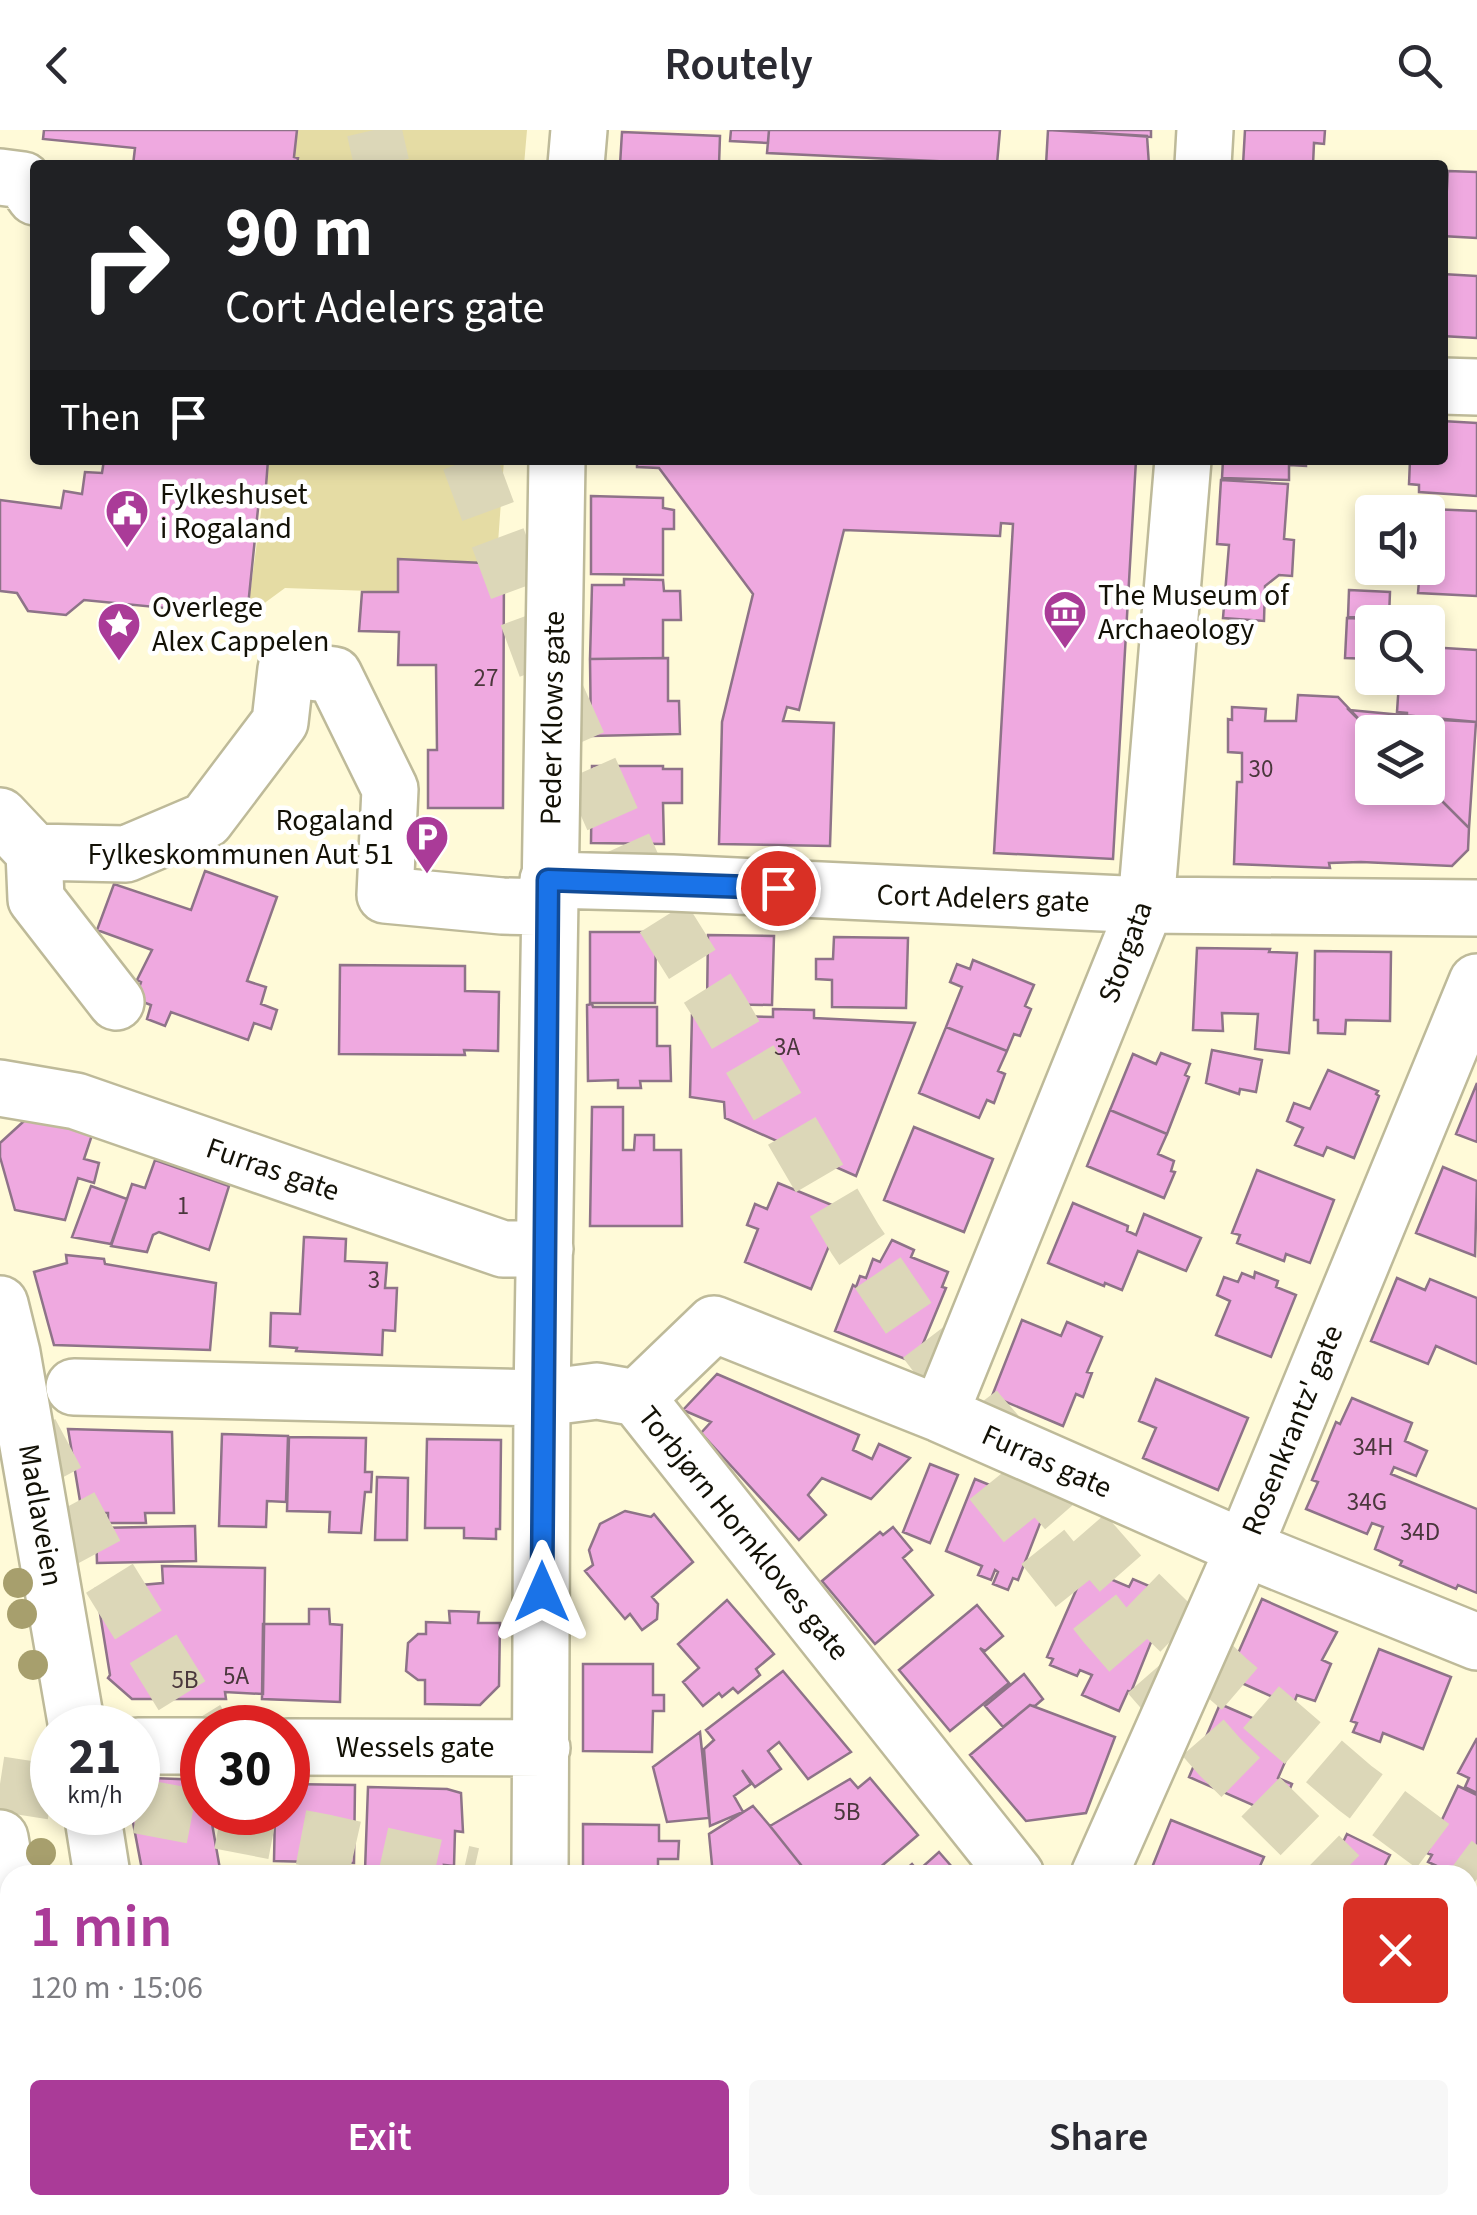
<!DOCTYPE html>
<html lang="en">
<head>
<meta charset="utf-8">
<style>
	:root { --surface:#fff; --page:#f7f7f7; --text:#2b2b33; --muted:#7c7c81; --accent:#aa3b98 }
	body { margin:0; font-family:"Source Sans 3",sans-serif; background:var(--page); color:var(--text); height:100vh; display:flex; flex-direction:column; font-size:38px; white-space:nowrap }
	* { box-sizing:border-box; margin:0 }
	p { font-size:32px; color:var(--muted) }
	.icon { flex:none; width:55px; height:55px; fill:none; stroke:currentColor; stroke-width:2; stroke-linecap:round; stroke-linejoin:round }
	.map { position:relative; flex:1; overflow:hidden }
	.sheet { position:absolute; left:0px; top:1735px; width:1478px; height:350px; display:flex; flex-direction:column; background:var(--surface); border-radius:30px 30px 0 0; box-shadow:0 5px 15px #0003 }
	.sheet>* { flex:none }
	.top-card { position:absolute; left:30px; top:30px; width:1418px; height:305px; border-radius:10px; box-shadow:0 5px 15px #0003; background:#202124; color:#fff; overflow:hidden }
	.tools { position:absolute; left:1355px; top:365px; display:grid; gap:20px }
	.tools a { display:grid; place-items:center; width:90px; height:90px; border-radius:10px; background:var(--surface); box-shadow:0 5px 15px #0003; font-size:50px }
	.speed { position:absolute; left:30px; top:1575px; display:flex; gap:20px; font-size:50px; font-weight:700; text-align:center }
	.speed>* { display:grid; place-content:center; width:130px; height:130px; border-radius:50%; background:var(--surface); box-shadow:0 5px 15px #0003; line-height:1 }
	.speed small { font-size:25px; font-weight:400 }
	.speed .limit { border:15px solid #d22; background:#fff; color:#111 }
	.pin { position:absolute; display:grid; place-items:center; width:85px; height:85px; color:#fff; margin:-42px; border:5px solid #fff; border-radius:50%; box-shadow:0 2px 10px #0007 }
	.me { position:absolute; width:110px; margin:-55px; rotate:0deg; stroke-linejoin:round; filter:drop-shadow(0 0 8px #0008) }
	.turn { display:flex; align-items:center; gap:35px; height:210px; padding:0 30px; font-size:45px }
	.turn .icon { width:130px; height:130px; stroke-width:2.5 }
	.turn b { display:block; font-size:70px; line-height:85px }
	.then { display:flex; align-items:center; height:95px; padding:0 30px; background:#0003; gap:20px; font-size:38px }
	.round { display:grid; place-items:center; flex:none; width:105px; height:105px; border-radius:10px; background:var(--page) }
	.headline { display:flex; align-items:center; justify-content:space-between; height:170px; padding:0 30px }
	h1 { font-size:60px; font-weight:600; line-height:75px; color:var(--accent) }
	.cta { display:flex; gap:20px; margin-top:auto; padding:20px 30px }
	.cta a { flex:1; height:115px; border-radius:10px; background:var(--accent); color:#fff; font-size:40px; font-weight:600; line-height:115px; text-align:center }
	.cta a+a { background:var(--page); color:var(--text) }
	header { display:flex; justify-content:space-between; align-items:center; height:130px; padding:0 30px; background:var(--surface); font-size:45px; font-weight:600 }
	.map>svg:first-child { display:block }
</style>
</head>
<body>
<header><svg class="icon" aria-label="back" viewBox="0 0 24 24"><path d="M15 5l-7 7 7 7"/></svg>Routely<svg class="icon" aria-label="search" viewBox="0 0 24 24"><circle cx="10" cy="10" r="6"/><path d="M15 15l6 6"/></svg></header>
<div class="map">
<svg width="1477" height="2085" viewBox="0 0 1477 2085">
	<rect width="100%" height="100%" fill="#fffad8"/>
	<path fill="#e5dca4" d="M297 0H527L524 35H297L298 28 294 27Z
		M268 330H504L498 413 504 434 399 429 398 462 285 458 247 486Z"/>
	<path fill="#efa9e0" stroke="#8e7388" stroke-width="2.5" d="M44 0H297L294 27 298 28 297 35H133L135 18 43 9Z
		M731 0H769L768 13 730 11Z
		M769 0H1000L997 34 767 23Z
		M1048 0 1147 6 1149 35H1046Z
		M1057 0H1151V7Z
		M1245 0H1325L1324 14 1314 13 1313 35H1243Z
		M622 2 720 6 719 35H620Z
		M1448 41 1477 42V108L1442 106V73L1446 74Z
		M1442 144 1477 146V208L1442 206Z
		M1442 291 1477 293V366L1419 362V355L1409 354 1410 330H1442Z
		M104 330H268L265 369H259L247 486 84 470 66 485 28 481 17 463 0 461V370L61 378 64 361 82 364 85 342 102 343Z
		M637 330H1136L1113 729 994 723 1013 394 1001 393 1000 406 844 400 799 580 787 577 783 591 834 593 830 716 719 714 722 592 753 464 659 338 637 337Z
		M1223 330H1306V336L1289 335V350L1222 348Z
		M1221 350 1288 354 1284 409 1294 410 1292 446 1279 445 1265 456 1264 491 1223 488 1229 415 1217 414Z
		M591 366 663 368V378L674 380V399H663V445L591 444Z
		M1407 378 1477 381V466L1418 463 1420 438H1428V382H1406Z
		M398 429 504 434 503 678H428V620H437L436 535H398L399 502 359 501 362 462H398Z
		M624 449 663 450 664 461H680L681 490H663V528L590 529 592 455H624Z
		M1349 460 1390 462 1389 488 1348 487Z
		M1347 488 1388 490 1372 492V529L1345 528Z
		M1428 517 1477 520V592L1407 588V583L1397 582 1399 552 1409 553 1410 548H1428Z
		M668 528V571H679L680 604 591 606 590 529Z
		M1298 565 1338 567 1372 603V658L1428 657 1469 698 1468 720 1452 736 1361 732 1329 733 1330 738 1234 734 1237 652H1242V623L1228 622V589L1232 590V577L1266 579 1265 591H1296Z
		M1349 580 1476 592 1469 698 1428 657V602L1372 603Z
		M592 636H663V639H682V673H663L664 714 591 713Z
		M205 741 277 767 247 851 266 857 261 874 277 880 271 899 254 893 248 910 171 882 165 896 147 889 151 875 135 869 141 852 137 850 152 820 97 800 114 754 191 780Z
		M590 802H656L655 873H590Z
		M708 805 774 806 772 875 707 874Z
		M834 807 908 808 906 878 832 877V850L816 849V829H833Z
		M1197 818 1270 819 1269 822 1297 823 1289 923 1255 919 1258 884 1222 883 1223 901 1193 900Z
		M1315 821 1391 822 1390 891 1346 890 1345 904 1318 903V890H1314Z
		M973 830 1034 855 1025 876 1031 879 1020 906 1014 904 1007 921 946 897 962 857 950 852 957 834 970 839Z
		M340 835 465 836V861L499 862 498 921 464 920 465 925 339 924Z
		M592 874 593 877H657V916H670L671 951H640L641 958H618V950L588 951 587 875Z
		M773 879 814 880V888L915 893 856 1046 725 988 724 972 690 967 692 885 773 887Z
		M946 897 1007 921 998 941 1005 944 994 973 987 970 979 988 919 963Z
		M1212 920 1262 930 1256 962 1240 959 1239 964 1206 953Z
		M1161 923 1190 934 1185 945 1189 947 1167 1004 1110 980 1133 924 1156 934Z
		M1328 940 1378 961 1376 964 1379 966 1354 1028 1327 1017 1323 1026 1295 1015 1303 998 1287 991 1294 973 1310 979Z
		M1477 953V1012L1456 1004Z
		M592 977H623V1020H634L635 1005H654V1020H681L682 1096H590Z
		M1110 980 1167 1004 1158 1024 1174 1031 1171 1041 1175 1042 1164 1068 1087 1036Z
		M35 981 93 1002 84 1029 99 1033 94 1053 78 1048 65 1090 15 1080 0 1027V1013Z
		M914 997 993 1029 964 1102 884 1070Z
		M155 1030 229 1056 209 1120 159 1102 153 1105 147 1122 111 1116 132 1054 145 1058Z
		M1443 1037 1477 1051 1475 1126 1416 1103Z
		M1257 1040 1334 1070 1310 1133 1286 1124 1284 1131 1237 1113 1240 1105 1232 1103Z
		M778 1053 844 1080 811 1159 745 1132 758 1099 747 1095 755 1074 767 1079Z
		M91 1056 127 1069 111 1114 72 1107Z
		M1073 1073 1128 1096 1127 1101 1136 1105 1144 1084 1201 1108 1186 1141 1138 1121 1122 1160 1105 1153 1104 1156 1048 1133Z
		M304 1107 346 1109 345 1131 387 1133 385 1158H397L395 1201 383 1200 382 1225 296 1221 297 1218 270 1216 271 1183 300 1184Z
		M892 1110 914 1120 911 1127 948 1142 942 1157 946 1158 915 1233 835 1201 853 1155 856 1157 860 1146 866 1148 873 1129 880 1132Z
		M66 1125 104 1129 105 1134 216 1153 210 1220 54 1215 34 1142 67 1133Z
		M1255 1142 1278 1151 1276 1157 1296 1165 1271 1227 1216 1205 1230 1171 1217 1165 1224 1147 1238 1152 1242 1143 1254 1148Z
		M1397 1148 1425 1160 1430 1149 1477 1168V1234L1436 1216 1428 1234 1371 1211Z
		M1022 1190 1061 1206 1067 1192 1102 1207 1087 1242 1092 1243 1083 1267 1076 1264 1063 1296 992 1266Z
		M717 1244 859 1305 853 1320 872 1329 879 1314 910 1328 871 1369 822 1348 808 1365 826 1385 799 1410 701 1303 711 1292 683 1280Z
		M1156 1249 1248 1288 1218 1360 1143 1328 1156 1298 1139 1291Z
		M1352 1268 1412 1293 1405 1311 1427 1321 1416 1346 1394 1337 1391 1344 1477 1379V1463L1458 1455 1456 1459 1400 1435 1402 1431 1375 1419 1383 1397 1372 1393 1367 1404 1306 1379 1318 1352 1312 1350 1336 1292 1340 1294Z
		M68 1299 172 1302 174 1383H145L146 1393H108V1383H82Z
		M222 1304 288 1306 286 1372 267 1371 266 1397 219 1396Z
		M289 1307 366 1308 365 1342H372L371 1362H365L361 1403 329 1402 330 1382 287 1381Z
		M427 1309 501 1310 500 1399H496V1409L464 1408V1398H425Z
		M930 1334 958 1345 930 1413 903 1402Z
		M377 1347 408 1348 407 1410H375Z
		M975 1349 1046 1378 1018 1450 1013 1448 1008 1460 993 1454 998 1442 995 1440 991 1450 978 1445 982 1436 946 1421Z
		M625 1381 651 1387 654 1384 693 1432 652 1467 658 1474 657 1489 642 1500 630 1484 625 1489 585 1441 593 1435 589 1420 600 1394Z
		M195 1396 196 1431 97 1433 96 1398Z
		M893 1397 912 1420 903 1428 933 1465 875 1514 822 1451 880 1402 883 1405Z
		M162 1436 265 1438 263 1564 225 1562 226 1569H132L108 1548 110 1545 96 1459 163 1453Z
		M1089 1440 1129 1457 1133 1449 1170 1465 1131 1562 1128 1561 1119 1581 1082 1565 1092 1545 1080 1540 1077 1546 1050 1535 1053 1529 1047 1527 1081 1449 1085 1450Z
		M1262 1469 1337 1502 1322 1530 1331 1534 1315 1571 1297 1565 1293 1576 1235 1550 1239 1540 1232 1537Z
		M727 1470 774 1524 756 1539 760 1545 738 1563 733 1558 722 1567 719 1563 703 1576 683 1552 699 1538 678 1514Z
		M977 1475 1003 1506 985 1521 980 1518 1009 1553 950 1601 899 1540Z
		M309 1479H329L330 1494 342 1495 340 1572 262 1569 263 1494H309Z
		M449 1481 479 1482 478 1493H500L499 1556 480 1575 425 1574V1550H418L406 1541 408 1513 418 1504H426V1492L450 1493Z
		M1379 1519 1451 1547 1423 1619 1383 1603 1380 1612 1353 1602 1357 1593 1351 1591Z
		M583 1534H653V1565H664V1581H653L652 1622 583 1621Z
		M783 1541 851 1622 808 1649 779 1612 768 1621 781 1639 755 1657 742 1640 751 1654 734 1666 743 1682 710 1696 704 1619 714 1610 706 1600Z
		M1024 1544 1043 1569 1035 1576 1030 1575 1003 1597 985 1576Z
		M1220 1574 1296 1607 1278 1648 1292 1654 1282 1677 1269 1671 1264 1680 1189 1647Z
		M1030 1575 1115 1607 1086 1683 1026 1691 970 1625Z
		M700 1602 709 1688 667 1692 653 1637Z
		M1477 1608V1663L1465 1657 1469 1648 1458 1643Z
		M152 1648 202 1650V1682H210L221 1745H143L131 1682H138V1665Z
		M870 1648 918 1705 871 1745H809L770 1696 850 1649 858 1658Z
		M288 1654 355 1655 354 1733 274 1731 275 1682H288Z
		M1458 1656 1477 1665V1746L1457 1737 1454 1744 1428 1732 1432 1725 1427 1723 1433 1710 1427 1708 1433 1693 1439 1696Z
		M368 1657 447 1659 461 1663 463 1702 455 1701 454 1736 444 1735 445 1742 402 1741V1745H370L371 1740H365Z
		M753 1676 770 1696 809 1745H713L709 1704Z
		M1171 1690 1264 1727 1256 1745H1149Z
		M583 1694 659 1695V1711H679L678 1729H658V1745H583Z
		M1347 1704 1390 1725 1380 1745 1328 1743Z
		M939 1722 959 1745H899L912 1734 918 1741Z
		M1468 1999 1477 2006V2083L1464 2078 1468 2075Z
		M218 2075 368 2080V2085H209Z
		M785 2075H883L889 2082 886 2085H793Z
		M918 2075H958L967 2085H926Z"/>
	<g fill="none" stroke-linecap="round" stroke-linejoin="round">
		<path stroke="#dcd7b8" stroke-width="55" stroke-dasharray="55 28" stroke-linecap="butt" d="M374 0 382 35
			M469 330 548 544 640 751 721 880 855 1109 918 1202 978 1281 1126 1450 1227 1548 1355 1658 1477 1749
			M31 1302 108 1446 202 1598
			M991 1352 1106 1496 1219 1626 1340 1745
			M0 1654 52 1662
			M138 1676 326 1712 473 1745
			M0 1833 10 1834
			M1468 2074 1477 2079
			M606 2075 616 2085
			M985 2075 1013 2085"/>
		<defs>
			<path id="minor" d="M576 35 579 0
				M1203 35 1205 0
				M0 47 23 50 35 67
				M1442 256 1477 257
				M0 686 34 722 126 724 206 690 280 592 286 539 334 545 390 659 385 765 502 776 549 777
				M34 722 36 769 116 872
				M548 750 672 753 1146 775 1477 778
				M0 958 76 971 503 1119H545
				M74 1257 498 1267 542 1268 597 1261 637 1268 1016 1745
				M637 1268 714 1194 940 1284 1244 1418 1477 1512
				M940 1284 1146 775 1183 330
				M138 1616H202
				M288 1617 542 1618
				M540 1745 542 1268 557 330
				M1099 1745 1244 1418 1477 852
				M1468 1908 1477 1888
				M1293 2075 1301 2085
				M536 2085 537 2075
				M1385 2085 1389 2075"/>
			<path id="major" d="M0 1174 12 1223 77 1598
				M92 1682 102 1745
				M0 1708 10 1766
				M63 2075 65 2085
				M157 2075 159 2085"/>
		</defs>
		<use href="#minor" stroke="#beba99" stroke-width="60"/>
		<use href="#major" stroke="#beba99" stroke-width="60"/>
		<use href="#minor" stroke="#fff" stroke-width="55"/>
		<use href="#major" stroke="#fff" stroke-width="55"/>
	</g>
	<g fill="#a79f6d">
		<circle cx="18" cy="1453" r="15"/>
		<circle cx="22" cy="1484" r="15"/>
		<circle cx="33" cy="1535" r="15"/>
		<circle cx="41" cy="1723" r="15"/>
	</g>
	<g fill="none" stroke-linecap="round" stroke-linejoin="round">
		<defs>
			<path id="route" d="M542 1462 548 750 778 758"/>
		</defs>
		<use href="#route" stroke="#114b97" stroke-width="25"/>
		<use href="#route" stroke="#1a73e8" stroke-width="18"/>
	</g>
	<defs>
		<symbol id="civic-pin" viewBox="-11 -11 22 30"><path d="M0 17L-7.5 6A9.5 9.5 0 1 1 7.5 6Z" fill="#aa3b98" stroke="#fff"/><path d="M-.6-6.5H3V-4.5H.6V-3L4-1V1h2V6H-6V1h2V-1L-.6-3ZM-1.2 2.5V6h2.4V2.5Z" fill="#fff"/></symbol>
		<symbol id="museum-pin" viewBox="-11 -11 22 30"><path d="M0 17L-7.5 6A9.5 9.5 0 1 1 7.5 6Z" fill="#aa3b98" stroke="#fff"/><path d="M0-6L6-3V-2H-6V-3ZM-5-1h2V3h-2ZM-1-1h2V3h-2ZM3-1h2V3H3ZM-6 4H6V6H-6Z" fill="#fff"/></symbol>
		<symbol id="sight-pin" viewBox="-11 -11 22 30"><path d="M0 17L-7.5 6A9.5 9.5 0 1 1 7.5 6Z" fill="#aa3b98" stroke="#fff"/><path d="M0-6L1.8-2.2L6-1.7L2.9 1.2L3.7 5.4L0 3.3L-3.7 5.4L-2.9 1.2L-6-1.7L-1.8-2.2Z" fill="#fff"/></symbol>
		<symbol id="parking-pin" viewBox="-11 -11 22 30"><path d="M0 17L-7.5 6A9.5 9.5 0 1 1 7.5 6Z" fill="#aa3b98" stroke="#fff"/><path d="M-3.5-5.5H1a3.5 3.5 0 0 1 0 7H-1V5.5H-3.5ZM-1-3.4V-.6H.8a1.4 1.4 0 0 0 0-2.8Z" fill="#fff"/></symbol>
	</defs>
	<g fill-rule="evenodd">
		<use href="#civic-pin" x="102" y="356" width="50" height="68"/>
		<use href="#museum-pin" x="1040" y="457" width="50" height="68"/>
		<use href="#sight-pin" x="94" y="469" width="50" height="68"/>
		<use href="#parking-pin" x="402" y="682" width="50" height="68"/>
	</g>
	<g text-anchor="middle" stroke-width="9" stroke-linejoin="round" paint-order="stroke">
		<g font-size="25" fill="#4a373c">
			<text x="486" y="556">27</text>
			<text x="1261" y="647">30</text>
			<text x="787" y="925">3A</text>
			<text x="183" y="1084">1</text>
			<text x="374" y="1158">3</text>
			<text x="1373" y="1325">34H</text>
			<text x="1367" y="1380">34G</text>
			<text x="1420" y="1410">34D</text>
			<text x="236" y="1554">5A</text>
			<text x="185" y="1558">5B</text>
			<text x="847" y="1690">5B</text>
		</g>
		<g font-size="30" fill="#131106" stroke="#fff" text-anchor="start">
			<text x="160" y="374">Fylkeshuset<tspan x="160" dy="34">i Rogaland</tspan></text>
			<text x="1098" y="475">The Museum of<tspan x="1098" dy="34">Archaeology</tspan></text>
			<text x="152" y="487">Overlege<tspan x="152" dy="34">Alex Cappelen</tspan></text>
			<text x="394" y="700" text-anchor="end">Rogaland<tspan x="394" dy="34">Fylkeskommunen Aut 51</tspan></text>
		</g>
		<g font-size="30" fill="#131106" stroke="#fff">
			<text transform="translate(552 588) rotate(-89)" y="10">Peder Klows gate</text>
			<text transform="translate(983 768) rotate(2)" y="10">Cort Adelers gate</text>
			<text transform="translate(1125 822) rotate(-70)" y="10">Storgata</text>
			<text transform="translate(273 1039) rotate(19)" y="10">Furras gate</text>
			<text transform="translate(1292 1300) rotate(-68)" y="10">Rosenkrantz' gate</text>
			<text transform="translate(1047 1331) rotate(24)" y="10">Furras gate</text>
			<text transform="translate(41 1385) rotate(80)" y="10">Madlaveien</text>
			<text transform="translate(744 1403) rotate(51)" y="10">Torbjørn Hornkloves gate</text>
			<text x="415" y="1627">Wessels gate</text>
		</g>
	</g>
</svg>
<div class="tools">
<a><svg class="icon" aria-label="sound" viewBox="0 0 24 24"><path d="M4 9h4l5-4v14l-5-4H4zM17 9q2 3 0 6"/></svg></a>
<a><svg class="icon" aria-label="search" viewBox="0 0 24 24"><circle cx="10" cy="10" r="6"/><path d="M15 15l6 6"/></svg></a>
<a><svg class="icon" aria-label="layers" viewBox="0 0 24 24"><path d="M12 4l9 5-9 5-9-5zM3 14l9 5 9-5"/></svg></a>
</div>
<div class="speed"><div>21<small>km/h</small></div><div class="limit">30</div></div>
<div class="pin" style="left:778px;top:758px;background:#d93025"><svg class="icon" aria-label="arrive" viewBox="0 0 24 24"><path d="M6 21V4h12l-3 4 3 4H6"/></svg></div>
<svg class="me" style="left:542px;top:1462px" viewBox="-20 -20 40 40"><path d="M0-17L14 15 0 8-14 15z" fill="#1a73e8" stroke="#fff" stroke-width="4"/></svg>
<div class="top-card">
<div class="turn"><svg class="icon" aria-label="right" viewBox="0 0 24 24"><path d="M7 20v-9h11M14 6l5 5-5 5"/></svg><div><b>90 m</b>Cort Adelers gate</div></div>
<div class="then">Then<svg class="icon" aria-label="arrive" viewBox="0 0 24 24"><path d="M6 21V4h12l-3 4 3 4H6"/></svg></div>
</div>
<section class="sheet">
<div class="headline"><div><h1>1 min</h1><p>120 m · 15:06</p></div><a class="round" style="background:#d93025;color:#fff"><svg class="icon" aria-label="close" viewBox="0 0 24 24"><path d="M6 6l12 12M18 6L6 18"/></svg></a></div>
<div class="cta"><a>Exit</a><a>Share</a></div>
</section>
</div>
</body>
</html>
